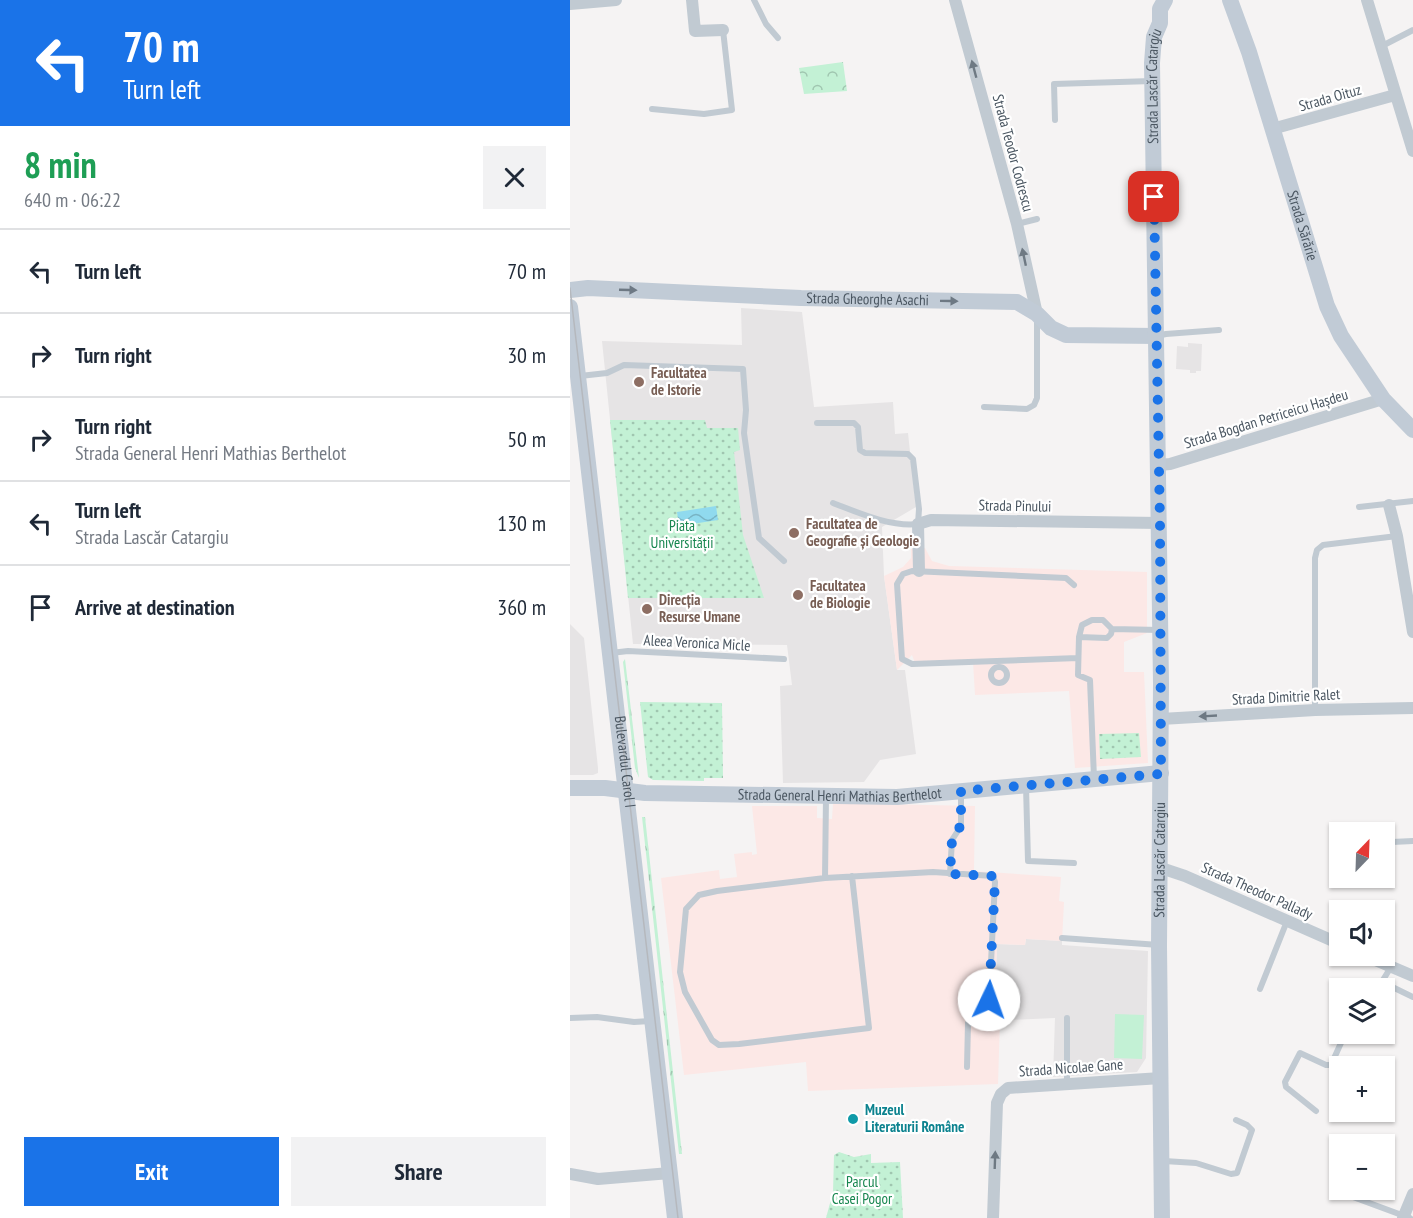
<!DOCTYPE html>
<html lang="en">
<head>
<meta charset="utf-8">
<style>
	:root { --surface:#fff; --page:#f2f2f3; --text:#1f2937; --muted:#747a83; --line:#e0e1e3; --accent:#1a73e8 }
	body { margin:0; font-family:"PT Sans Narrow",sans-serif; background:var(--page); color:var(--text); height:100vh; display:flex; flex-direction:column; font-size:22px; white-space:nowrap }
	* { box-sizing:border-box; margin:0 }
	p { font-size:20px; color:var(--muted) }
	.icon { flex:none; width:33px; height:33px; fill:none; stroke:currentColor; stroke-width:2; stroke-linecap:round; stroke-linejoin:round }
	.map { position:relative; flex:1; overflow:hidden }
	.drawer { display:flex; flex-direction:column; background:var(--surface); width:570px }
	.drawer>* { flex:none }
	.banner { background:#1a73e8; color:#fff; overflow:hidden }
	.needle { width:39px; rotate:23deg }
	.tools { position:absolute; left:759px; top:822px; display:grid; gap:12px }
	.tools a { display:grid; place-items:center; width:66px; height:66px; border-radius:0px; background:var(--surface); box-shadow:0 2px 4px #0004; font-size:30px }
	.pin { position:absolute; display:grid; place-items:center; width:51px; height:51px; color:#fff; margin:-26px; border-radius:12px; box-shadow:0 3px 9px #0006 }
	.me { position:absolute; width:66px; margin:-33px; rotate:3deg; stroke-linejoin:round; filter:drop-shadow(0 0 4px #0008) }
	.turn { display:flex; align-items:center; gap:21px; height:126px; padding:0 24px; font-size:27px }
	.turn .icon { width:78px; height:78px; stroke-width:2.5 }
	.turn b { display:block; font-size:42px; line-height:51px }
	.round { display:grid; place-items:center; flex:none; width:63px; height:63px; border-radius:0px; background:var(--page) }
	.summary { display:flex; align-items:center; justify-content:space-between; height:102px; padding:0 24px }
	h1 { font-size:36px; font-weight:600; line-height:45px; color:#1e9e55 }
	.action { display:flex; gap:12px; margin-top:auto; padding:12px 24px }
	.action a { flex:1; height:69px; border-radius:0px; background:var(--accent); color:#fff; font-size:24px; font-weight:600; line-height:69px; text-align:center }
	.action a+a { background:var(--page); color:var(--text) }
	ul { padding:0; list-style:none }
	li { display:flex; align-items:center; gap:18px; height:84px; padding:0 24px; border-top:2px solid var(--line) }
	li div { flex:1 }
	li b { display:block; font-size:22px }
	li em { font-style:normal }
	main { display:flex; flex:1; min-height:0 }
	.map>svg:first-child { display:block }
</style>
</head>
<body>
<main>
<section class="drawer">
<div class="banner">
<div class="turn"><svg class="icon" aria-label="left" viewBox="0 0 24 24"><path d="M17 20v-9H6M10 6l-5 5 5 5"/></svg><div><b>70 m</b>Turn left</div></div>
</div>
<div class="summary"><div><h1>8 min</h1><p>640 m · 06:22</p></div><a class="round"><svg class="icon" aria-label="close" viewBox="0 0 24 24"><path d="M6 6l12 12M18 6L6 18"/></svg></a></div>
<ul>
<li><svg class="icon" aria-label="left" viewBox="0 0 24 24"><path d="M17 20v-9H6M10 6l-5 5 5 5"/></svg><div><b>Turn left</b></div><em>70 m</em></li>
<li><svg class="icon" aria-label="right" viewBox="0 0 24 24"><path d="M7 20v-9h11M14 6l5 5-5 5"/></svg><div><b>Turn right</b></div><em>30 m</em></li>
<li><svg class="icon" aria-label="right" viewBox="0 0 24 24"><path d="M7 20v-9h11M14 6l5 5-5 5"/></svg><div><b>Turn right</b><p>Strada General Henri Mathias Berthelot</p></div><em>50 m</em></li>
<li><svg class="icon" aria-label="left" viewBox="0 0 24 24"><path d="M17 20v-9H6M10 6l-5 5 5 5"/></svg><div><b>Turn left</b><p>Strada Lascăr Catargiu</p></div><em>130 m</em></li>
<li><svg class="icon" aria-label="arrive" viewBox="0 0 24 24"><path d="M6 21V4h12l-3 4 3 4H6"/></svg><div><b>Arrive at destination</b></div><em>360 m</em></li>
</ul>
<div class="action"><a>Exit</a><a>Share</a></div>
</section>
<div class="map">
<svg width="843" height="1218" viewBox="0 0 843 1218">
	<defs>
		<pattern id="grass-tufts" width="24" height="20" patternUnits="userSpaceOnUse" patternTransform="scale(1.5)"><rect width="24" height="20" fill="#c3f1d5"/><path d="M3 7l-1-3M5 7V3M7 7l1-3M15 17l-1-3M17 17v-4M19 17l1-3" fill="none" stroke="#a0c6b0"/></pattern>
		<pattern id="forest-crowns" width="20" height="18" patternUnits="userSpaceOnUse" patternTransform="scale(1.5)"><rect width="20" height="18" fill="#c3f1d5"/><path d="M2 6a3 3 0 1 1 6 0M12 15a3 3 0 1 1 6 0" fill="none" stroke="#a0c6b0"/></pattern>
		<pattern id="park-dots" width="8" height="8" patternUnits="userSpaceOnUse" patternTransform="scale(1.5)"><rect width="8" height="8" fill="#c3f1d5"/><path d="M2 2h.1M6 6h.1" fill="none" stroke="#a0c6b0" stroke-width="1.8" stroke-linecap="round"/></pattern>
		<pattern id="water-waves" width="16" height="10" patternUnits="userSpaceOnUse" patternTransform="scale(1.5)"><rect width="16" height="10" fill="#90daee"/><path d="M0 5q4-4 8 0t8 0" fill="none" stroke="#78b4c4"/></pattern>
	</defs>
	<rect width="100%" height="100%" fill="#f5f3f3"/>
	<path fill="#e6e4e5" d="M171 308 232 312 244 407 323 402 325 434 338 433 346 507 312 527 314 576 327 670H335L346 754 310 760 294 782 213 783 210 686 222 685 217 645 63 644 32 341 172 345Z
		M618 343 632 344 631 371H626V373H620V370L606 369 607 346 618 347Z
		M0 624 14 638 28 768V773L23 775H0Z
		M456 939 492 941V945L578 951 576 1058 567 1072 483 1077 485 1018 439 1020 437 984H430L426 976 427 944 455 945Z"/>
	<path fill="#fce8e6" d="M355 548 362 561 379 566 577 572V633L554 642V672H574L578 763 505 768 499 691 405 695 403 662 345 663 342 655 327 670 314 576 333 567 341 558V549Z
		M263 803 405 806 404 871 491 877 489 901 494 902 492 941 456 939 455 945 427 944 426 976H431V984H437L439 1020 430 1019 428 1084 238 1091 236 1062 114 1075 91 878 149 870 150 879 167 877 164 854 182 852V855L187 854 182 806H247V818L262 819Z"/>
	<path fill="url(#grass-tufts)" d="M55 659 69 778 65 768 53 662Z
		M72 817H75L112 1154H109Z"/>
	<path fill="url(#forest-crowns)" d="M273 62 277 91 234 94 229 68Z"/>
	<path fill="url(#park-dots)" d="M40 420H135L137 428H168L170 450 164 452 173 535 194 598H58Z
		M70 702 152 703 153 778H134V781L83 780 78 777Z
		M569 733 571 757 530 759 529 734Z
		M269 1152 284 1157 301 1154V1163L330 1162 333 1218H256L263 1192 264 1155Z"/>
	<path fill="#c3f1d5" d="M545 1014 574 1015 572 1059 544 1058Z"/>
	<path fill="url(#water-waves)" d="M146 506 148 520 109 526 107 512Z"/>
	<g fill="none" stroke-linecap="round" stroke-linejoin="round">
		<path stroke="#c1cad2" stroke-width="6" d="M184 0 196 24 208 38
			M812 46 843 30
			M82 109 134 114 162 110 153 30
			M485 120 484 84 582 81
			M447 224 467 219
			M587 336 596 334 649 330
			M10 376 37 373 54 365 173 369 176 410 174 433 189 538 214 561
			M414 407 457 409 464 405 467 398V320
			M247 423H284L288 427 290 450 295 453 338 454 343 459 349 509 348 524C320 527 289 513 263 503
			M789 507 843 501
			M504 585 496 578 342 571 333 574 327 584 332 659 342 664 508 658
			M509 637 537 638 541 634 542 629
			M41 653 58 651 214 659
			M421 675a8 8 0 1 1 16 0a8 8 0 1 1-16 0Z
			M745 710V558L747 550 753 545 827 536
			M524 778 520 680 508 675 509 637 512 625 522 620H533L542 629 590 630
			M456 786 458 861 504 863
			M256 797 255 878 363 872 423 876 425 882 418 1023H398L397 1067
			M822 842 843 841
			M380 874 382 840 391 826V793
			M255 878 147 891 129 895 116 909 110 972 115 992 142 1040 149 1045 169 1044 299 1028 282 876
			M492 938 589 945
			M812 982 843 997
			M808 988 821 967
			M690 989 717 921
			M0 1018 27 1017 64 1022 80 1021
			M497 1083V1018
			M746 1111 716 1087 715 1082 730 1053 756 1065H761L775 1034
			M594 1161 626 1163 661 1174 667 1173 682 1130 677 1125 666 1120
			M764 1190 840 1218"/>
		<path stroke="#c1cad2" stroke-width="12" d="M122 0 125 31 153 30
			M385 0 447 224 467 314
			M797 0 843 151
			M0 4 46 0
			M702 129 825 95
			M589 465 600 464 813 399
			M819 505 827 536 843 632
			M349 571 348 524 361 520 590 523
			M591 719 745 710 843 708
			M591 868 615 876 770 944
			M796 956 843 976
			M0 1174 28 1179 100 1173
			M423 1218 427 1103 431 1094 438 1088 591 1078
			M833 1218 843 1194"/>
		<g stroke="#c1cbd6" stroke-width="16">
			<path id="s1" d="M660 0 679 52 757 306 771 336 813 399 843 430"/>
			<path id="s2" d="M0 290 18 288 231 298 447 302 467 314 481 328 496 335 586 336"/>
			<path d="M0 307 105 1218"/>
			<path id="s3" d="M0 788H35L75 793 327 797 591 773"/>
			<path id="s4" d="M592 1218 589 946 591 683 582 63 584 37 590 23V9L595 0"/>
		</g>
		<path stroke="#b5b8bd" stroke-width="1.5" id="s5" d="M0 288 108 1218"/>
	</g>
	<defs><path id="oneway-solid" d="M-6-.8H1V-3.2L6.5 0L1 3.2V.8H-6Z" transform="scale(1.5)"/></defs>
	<g fill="#6e7983">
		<use href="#oneway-solid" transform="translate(404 69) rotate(-105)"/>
		<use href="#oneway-solid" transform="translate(454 257) rotate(-102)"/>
		<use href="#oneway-solid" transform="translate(638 716) rotate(177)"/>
		<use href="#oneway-solid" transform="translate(425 1160) rotate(-88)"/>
	</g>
	<g fill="#6e7984">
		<use href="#oneway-solid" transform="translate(58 290) rotate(2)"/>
		<use href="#oneway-solid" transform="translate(379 301) rotate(1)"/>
	</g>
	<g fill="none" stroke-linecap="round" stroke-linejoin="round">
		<path stroke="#1a73e8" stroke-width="10" stroke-dasharray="0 18" d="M419 1000 425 882 423 876 380 874 382 840 391 825V791L591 774 590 524 584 197"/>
	</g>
	<g fill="#8d6e63" stroke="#fff" stroke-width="2">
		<circle cx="69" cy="382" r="6"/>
		<circle cx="224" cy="533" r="6"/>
		<circle cx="228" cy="595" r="6"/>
		<circle cx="77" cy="609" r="6"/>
	</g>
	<circle fill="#0f9aa8" stroke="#fff" stroke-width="2" cx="283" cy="1119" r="6"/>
	<g text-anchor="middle" stroke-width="4.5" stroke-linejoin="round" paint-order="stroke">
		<g font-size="15" fill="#4a5661" stroke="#fff">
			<text dy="5" stroke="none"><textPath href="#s4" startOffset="1132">Strada Lascăr Catargiu</textPath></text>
			<text transform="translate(760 98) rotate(-16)" y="5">Strada Oituz</text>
			<text transform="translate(443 153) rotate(75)" y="5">Strada Teodor Codrescu</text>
			<text dy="5" stroke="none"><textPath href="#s1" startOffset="237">Strada Sărărie</textPath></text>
			<text dy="5" stroke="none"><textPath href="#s2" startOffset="298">Strada Gheorghe Asachi</textPath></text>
			<text transform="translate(696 419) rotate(-17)" y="5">Strada Bogdan Petriceicu Hașdeu</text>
			<text transform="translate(445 506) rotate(1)" y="5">Strada Pinului</text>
			<text transform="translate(127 643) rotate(3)" y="5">Aleea Veronica Micle</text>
			<text transform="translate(716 697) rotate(-3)" y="5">Strada Dimitrie Ralet</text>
			<text dy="5" stroke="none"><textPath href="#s5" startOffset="477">Bulevardul Carol I</textPath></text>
			<text dy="5" stroke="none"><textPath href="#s3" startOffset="270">Strada General Henri Mathias Berthelot</textPath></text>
			<text dy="5" stroke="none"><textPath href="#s4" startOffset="358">Strada Lascăr Catargiu</textPath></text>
			<text transform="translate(687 891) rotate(24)" y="5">Strada Theodor Pallady</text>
			<text transform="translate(501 1068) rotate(-4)" y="5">Strada Nicolae Gane</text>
		</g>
		<g font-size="15" font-weight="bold" fill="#785e54" stroke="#fff" text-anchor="start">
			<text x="81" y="378">Facultatea<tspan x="81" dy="17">de Istorie</tspan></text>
			<text x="236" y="529">Facultatea de<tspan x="236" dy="17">Geografie și Geologie</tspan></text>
			<text x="240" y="591">Facultatea<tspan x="240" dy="17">de Biologie</tspan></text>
			<text x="89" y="605">Direcția<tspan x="89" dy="17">Resurse Umane</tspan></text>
		</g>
		<g font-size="15" fill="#17864f" stroke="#fff">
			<text x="112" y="531">Piata<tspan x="112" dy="17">Universității</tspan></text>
			<text x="292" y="1187">Parcul<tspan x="292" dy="17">Casei Pogor</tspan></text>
		</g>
		<g font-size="15" font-weight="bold" fill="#0d838f" stroke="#fff" text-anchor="start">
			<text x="295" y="1115">Muzeul<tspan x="295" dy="17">Literaturii Române</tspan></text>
		</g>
	</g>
</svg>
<div class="tools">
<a><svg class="needle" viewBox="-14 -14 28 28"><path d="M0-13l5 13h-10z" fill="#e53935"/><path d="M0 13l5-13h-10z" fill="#747a83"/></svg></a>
<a><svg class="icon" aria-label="sound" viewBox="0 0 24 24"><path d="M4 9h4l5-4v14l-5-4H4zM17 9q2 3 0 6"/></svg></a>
<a><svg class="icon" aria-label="layers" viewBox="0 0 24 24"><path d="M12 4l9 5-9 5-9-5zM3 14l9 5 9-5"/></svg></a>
<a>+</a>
<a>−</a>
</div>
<div class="pin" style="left:584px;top:197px;background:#d93025"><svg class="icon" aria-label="arrive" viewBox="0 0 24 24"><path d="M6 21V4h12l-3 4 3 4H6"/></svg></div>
<svg class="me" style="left:419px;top:1000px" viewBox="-20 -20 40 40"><circle r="19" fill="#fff"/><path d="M0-13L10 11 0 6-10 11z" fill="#1a73e8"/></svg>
</div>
</main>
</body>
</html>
